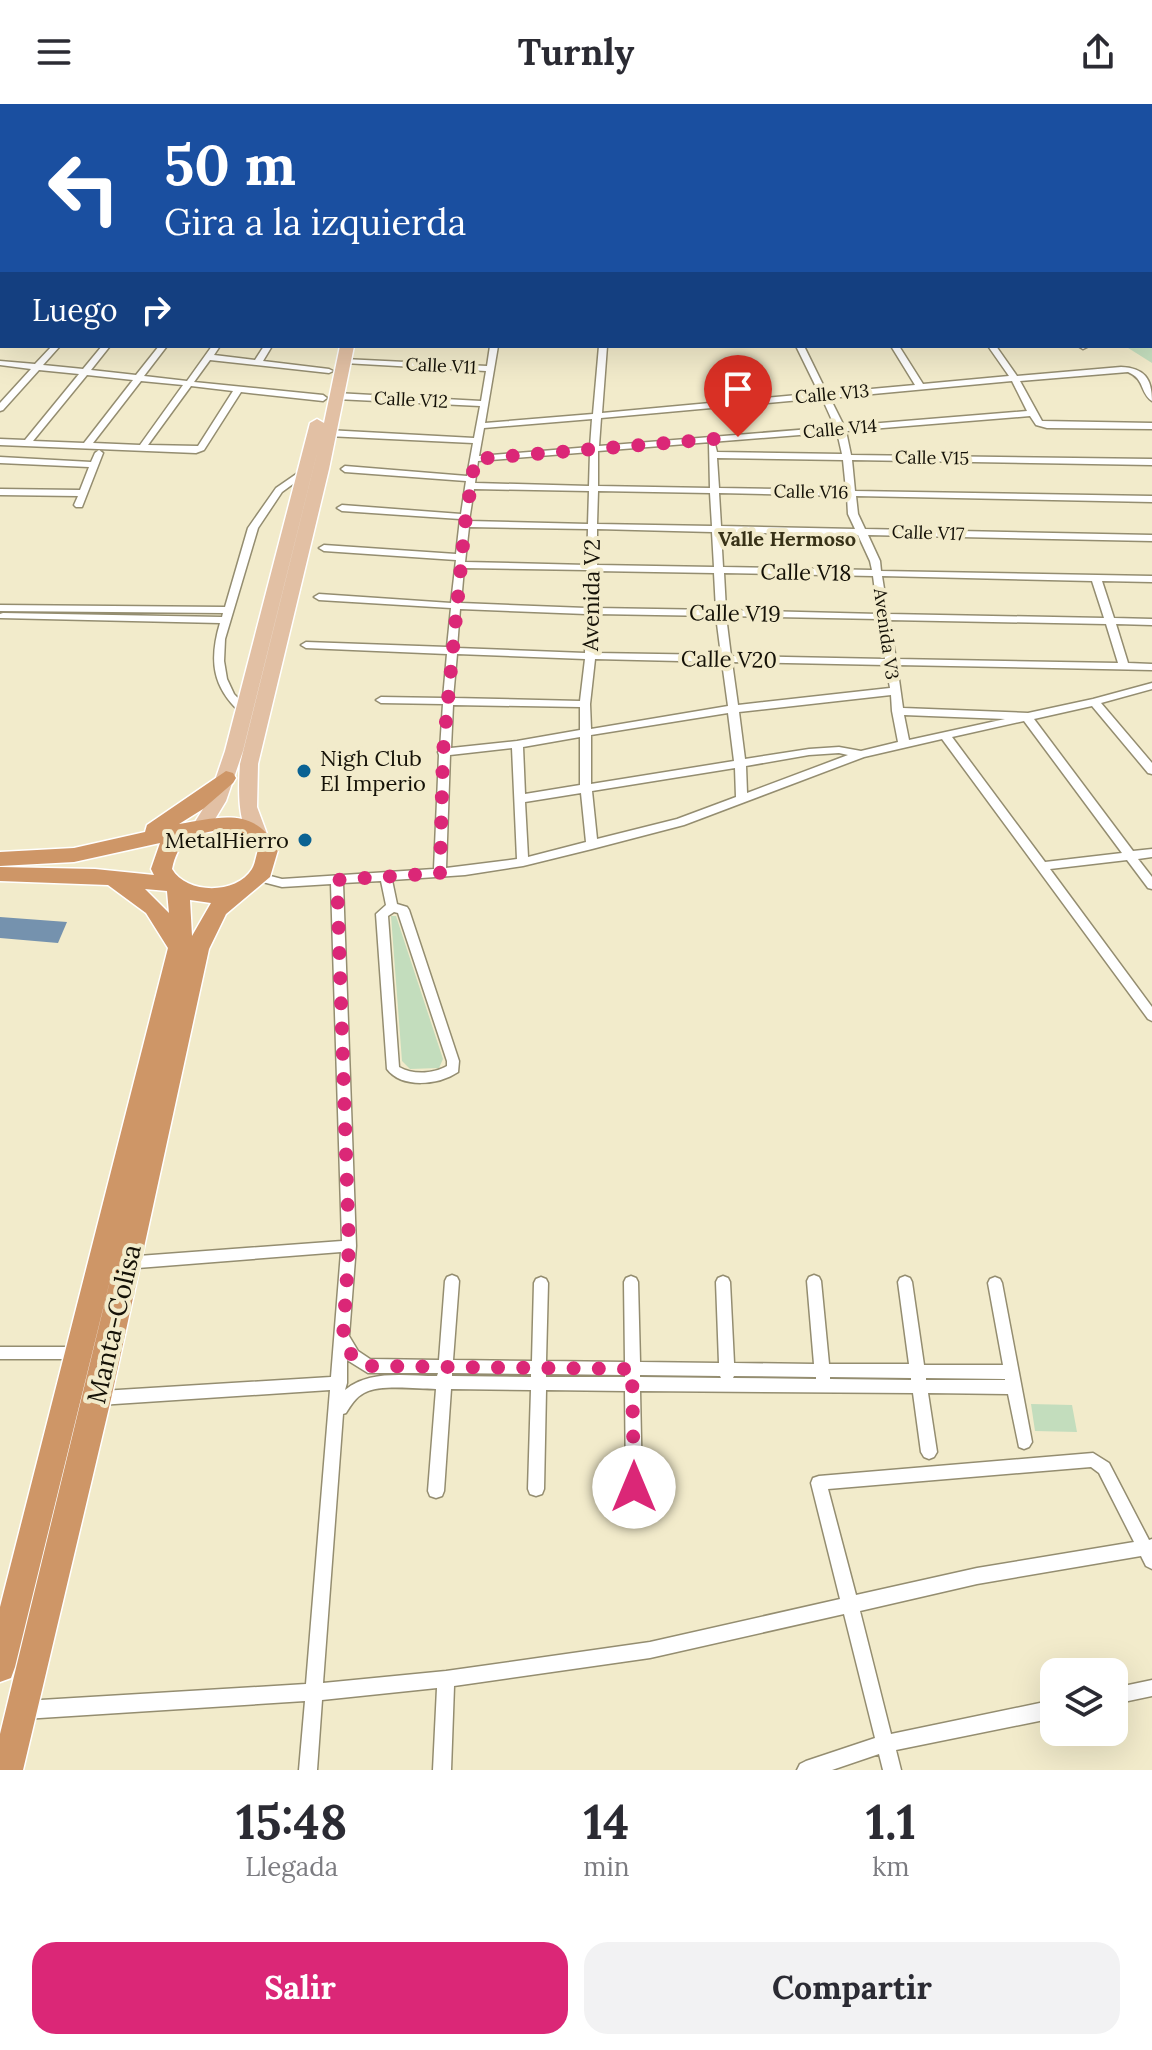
<!DOCTYPE html>
<html lang="es">
<head>
<meta charset="utf-8">
<style>
	:root { --surface:#fff; --page:#f2f2f3; --text:#2b2b33; --muted:#7c7c81; --accent:#db2777 }
	body { margin:0; font-family:Lora,serif; background:var(--page); color:var(--text); height:100vh; display:flex; flex-direction:column; font-size:30px; white-space:nowrap }
	* { box-sizing:border-box; margin:0 }
	p { font-size:26px; color:var(--muted) }
	.icon { flex:none; width:44px; height:44px; fill:none; stroke:currentColor; stroke-width:2; stroke-linecap:round; stroke-linejoin:round }
	.map { position:relative; height:1666px; overflow:hidden }
	.details { display:flex; flex-direction:column; background:var(--surface); flex:1 }
	.details>* { flex:none }
	.top-card { position:absolute; left:0px; top:0px; width:1152px; height:244px; box-shadow:0 8px 32px #0002; background:#1a4fa0; color:#fff; overflow:hidden }
	.fabs { position:absolute; left:1040px; top:1554px; display:grid; gap:16px }
	.fabs a { display:grid; place-items:center; width:88px; height:88px; border-radius:16px; background:var(--surface); box-shadow:0 8px 32px #0002; font-size:40px }
	.pin { position:absolute; display:grid; place-items:center; width:68px; height:68px; color:#fff; margin:-82px -34px; border-radius:50% 50% 50% 0; rotate:-45deg; box-shadow:0 0 8px #0007 }
	.pin .icon { rotate:45deg }
	.me { position:absolute; width:88px; margin:-44px; rotate:0deg; stroke-linejoin:round; filter:drop-shadow(0 0 6px #0008) }
	.turn { display:flex; align-items:center; gap:28px; height:168px; padding:0 32px; font-size:36px }
	.turn .icon { width:104px; height:104px; stroke-width:2.5 }
	.turn b { display:block; font-size:56px; line-height:68px }
	.then { display:flex; align-items:center; height:76px; padding:0 32px; background:#0003; gap:16px; font-size:30px }
	.eta { display:flex; justify-content:space-evenly; align-items:center; height:136px; text-align:center }
	.eta b { font-size:48px; font-weight:700; line-height:56px }
	.cta { display:flex; gap:16px; margin-top:auto; padding:16px 32px }
	.cta a { flex:1; height:92px; border-radius:24px; background:var(--accent); color:#fff; font-size:32px; font-weight:700; line-height:92px; text-align:center }
	.cta a+a { background:var(--page); color:var(--text) }
	header { display:flex; justify-content:space-between; align-items:center; height:104px; padding:0 32px; background:var(--surface); font-size:36px; font-weight:700 }
	.map>svg:first-child { display:block }
</style>
</head>
<body>
<header><svg class="icon" aria-label="menu" viewBox="0 0 24 24"><path d="M4 6h16M4 12h16M4 18h16"/></svg>Turnly<svg class="icon" aria-label="share" viewBox="0 0 24 24"><path d="M12 15V3M7 8l5-5 5 5M5 13v7h14v-7"/></svg></header>
<div class="map">
<svg width="1152" height="1666" viewBox="0 0 1152 1666">
	<rect width="100%" height="100%" fill="#f2ebcb"/>
	<path fill="#c3ddbd" d="M1150 42 1152 43V259L1125 242H1150Z
		M391 812H396L443 955 439 964 410 965 402 957Z
		M1031 1300 1072 1301 1077 1328 1035 1327Z"/>
	<path fill="#7592ae" d="M0 813 67 818 58 839 0 834Z"/>
	<g fill="none" stroke-linecap="round" stroke-linejoin="round">
		<defs>
			<path id="street" d="M22 0H35L38 2H25Z
				M110 0H117L116 2H109Z
				M202 0H216L219 2H205Z
				M510 0H516V2H510Z
				M592 0H598V2H592Z
				M655 0H690L687 2H652Z
				M750 0H756L757 2H751Z
				M828 0H834L835 2H829Z
				M903 0H910L911 2H904Z
				M1089 0H1096L1098 2H1091Z
				M1150 25H1152V30H1150Z
				M0 26H2V31H0Z
				M1150 34H1152V40H1150Z
				M0 60H2V65H0Z
				M0 71H2V76H0Z
				M0 100H2V105H0Z
				M0 117H2V121H0Z
				M0 130H2V137H0Z
				M0 174H2V180H0Z
				M0 232H2V238H0Z
				M52 242H60L43 261 83 265 102 242H110L91 266 136 271 159 242H167L144 272 187 277 212 242H220L214 251 255 256 264 242H272L263 257 329 265 333 267 329 269 210 256 194 278 323 291 327 294 323 297 241 288 204 346 196 349 0 341V335L25 336 79 270 39 266 3 306 0 307V299L31 265 0 261V257L35 260ZM87 271 133 276 84 339 33 337ZM141 277 183 281 140 341 93 339ZM191 282 233 287 198 342 148 341Z
				M490 242H498L485 319 593 310 599 242H607L602 309 819 289 796 242H804L827 289 915 281 891 242H899L923 280 1009 272 988 242H996L1017 272 1121 263C1144 264 1152 274 1152 297 1140 289 1145 275 1128 268L1020 277 1042 317 1152 319V325L1047 324 1036 321 1030 312 846 327 851 351 1152 355V361L852 356 855 387 1152 392V398L856 392 858 410 865 425 1152 431V437L868 431 880 457 881 467 1152 472V478L1102 477 1114 514 1152 515V521L1116 520 1128 559 1152 560V566L897 561 903 604 1028 609 1093 595 1152 579V585L1101 599 1152 659V670L1148 669 1092 602 1034 615 1133 747 1152 745V753L1138 755 1152 773V785L1148 784 1127 756 1050 765 1152 903V917L1148 915 942 635 864 653 684 721 592 745 523 762 465 771 392 776 397 800 407 803 409 806 459 957 458 968C439 981 402 985 387 965L376 810 386 801 381 777 343 779 356 1142 349 1232 358 1247 370 1255 439 1256 445 1177 447 1173 452 1171 457 1173 459 1177 453 1256 532 1257 534 1179 536 1175 541 1173 546 1175 548 1179 546 1257 625 1258 624 1178 626 1174 631 1172 636 1174 638 1178 640 1258 719 1259 716 1178 718 1174 723 1172 728 1174 730 1178 734 1259 814 1260 807 1177 809 1173 814 1171 819 1173 821 1177 829 1260H909L898 1178 900 1174 905 1172 910 1174 912 1178 924 1261H1003L988 1179 990 1175 995 1173 1000 1175 1002 1179 1032 1338 1029 1343 1024 1345 1019 1343 1008 1290 928 1289 937 1348 934 1353 929 1355 924 1353 921 1348 913 1289 640 1287 642 1383 640 1388 634 1390 628 1388 626 1383 625 1287 546 1286 544 1385 542 1390 536 1392 530 1390 528 1385 531 1286 451 1285 444 1387 442 1392 436 1394 430 1392 428 1387 436 1285C417 1285 380 1280 364 1289 356 1293 351 1301 346 1309L343 1310 323 1579 446 1567 650 1538 840 1495 811 1379 813 1374 819 1372 1093 1349 1109 1359 1149 1436 1152 1435V1465L1146 1462 1141 1452 977 1480 860 1507 891 1630 1054 1596V1614L896 1646 901 1666H883L879 1650 832 1666H797L800 1660 806 1657 875 1634 844 1510 650 1554 454 1582 451 1666H433L437 1584 322 1596 317 1666H299L305 1597 24 1615 18 1612 15 1606 18 1600 24 1597 306 1580 330 1286 69 1303 64 1301 61 1296 64 1291 69 1289 331 1273 341 1148 125 1165 120 1163 118 1159 120 1155 125 1153 342 1137 331 780 282 783 255 776 253 773 259 769 282 775 434 765 439 651 438 648 440 645 443 600 381 599 376 596 381 593 443 594 447 550 306 544 301 541 306 538 447 543 451 504 319 496 314 493 319 490 451 499 456 456 324 447 319 444 324 441 456 450 460 415 342 407 337 404 342 401 461 410 466 377 345 368 341 365 345 362 467 372 473 339 327 332 323 329 327 326 474 334 480 302 336 295 332 292 336 289 481 297 486 267 344 259 340 257 344 255 487 262ZM1012 277 1027 307 844 322 830 294ZM822 294 835 323 599 342 601 314ZM592 315 590 343 479 352 484 324ZM837 328 842 350 717 348 715 340H709L710 384 598 382V347ZM590 348 589 382 475 379 478 357ZM717 354 843 356 846 386 719 384ZM474 385 589 387 588 420 469 417ZM598 387 710 389 712 422 597 420ZM719 389 847 392 848 410 855 425 721 422ZM469 423 588 425 587 461 465 458ZM597 425 712 428 714 463 597 461ZM721 428 858 431 870 457 872 466 723 463ZM464 464 587 466 586 504 461 499ZM596 467 714 469 716 506 596 504ZM724 469 873 472 878 510 726 506ZM882 472 1092 477 1104 514 888 510ZM460 505 586 510 585 549 457 544ZM596 510 716 512 721 551 595 549ZM726 512 879 515 885 555 731 552ZM889 516 1106 520 1118 559 896 555ZM457 550 585 555 580 597 453 594ZM595 555 722 558 728 602 591 625 590 600ZM732 558 886 561 890 584 738 601ZM891 591 892 607 898 638 861 647 839 643 809 645 745 655 739 608ZM453 601 580 603V626L517 637 451 644ZM728 609 734 657 591 680V631ZM904 611 1005 615 909 636ZM1024 617 1122 749 1045 758 952 633ZM580 633V681L525 690 523 643ZM512 644 517 755 446 764 450 651ZM839 649 848 651 747 689 746 662 809 651ZM735 664 736 693 677 715 597 735 592 687ZM581 689 586 738 528 753 525 698ZM394 808 398 809 447 957V962C433 970 413 971 399 963L388 812ZM347 1256 368 1269H438L437 1272C407 1272 370 1265 345 1286L347 1279ZM452 1269 531 1270V1273L452 1272ZM546 1270 625 1271V1273H546ZM640 1271 720 1272 721 1274 640 1273ZM734 1272 816 1273V1275L733 1274ZM830 1273 911 1274V1276L830 1275ZM926 1274 1005 1275V1276H926ZM1091 1363 1099 1369 1134 1438 977 1464 856 1491 828 1385Z
				M1078 242H1086L1087 243 1083 245Z
				M99 346 103 349 82 403H76L74 401 78 392 0 391V385L80 386 89 363 0 359V353L91 358 95 349Z
				M305 364 308 365V369L282 388 258 424 225 535 224 557 227 575 234 590 250 607 249 609H241C212 583 209 556 220 519L0 514V510L3 509 222 513 223 509 0 507V501L225 503 248 424 276 384Z
				M0 1243H80L85 1244 87 1249 85 1254 80 1255H0Z
				M1152 1576V1592L1114 1600V1584Z"/>
			<path id="secondary" d="M0 183H2V191H0Z"/>
			<path id="primary" d="M340 242H354L329 365 258 660 257 703 267 730 258 736C235 730 239 679 240 660L324 321 243 647 226 697 209 725H195L193 721 208 697 225 647 310 319 317 315 324 319Z"/>
			<path id="highway" d="M226 667 233 669 236 674 233 679 203 705 179 720C218 714 255 701 278 746L270 773 226 810 209 845 111 1295 23 1666H0V1630L115 1156 15 1563 11 1574 0 1578V1503L168 844 146 809 108 781 0 777V763L95 765 154 771 151 765 160 739 74 758 0 762V748L74 744 145 728 147 721ZM218 726C235 727 248 730 258 746 256 752 255 760 252 765 236 791 186 790 172 765 178 737 190 731 218 726ZM145 785 167 787 169 809ZM190 796 211 799 192 832Z"/>
		</defs>
		<use href="#street" stroke="#948d70" stroke-width="3"/>
		<use href="#secondary" stroke="#948d70" stroke-width="3"/>
		<use href="#primary" stroke="#fff" stroke-width="3"/>
		<use href="#highway" stroke="#fff" stroke-width="3"/>
		<use href="#street" fill="#fff" fill-rule="evenodd"/>
		<use href="#secondary" fill="#f0e0d1" fill-rule="evenodd"/>
		<use href="#primary" fill="#e2c0a4" fill-rule="evenodd"/>
		<use href="#highway" fill="#ce9667" fill-rule="evenodd"/>
	</g>
	<g fill="none" stroke-linecap="round" stroke-linejoin="round">
		<path stroke="#db2777" stroke-width="14" stroke-dasharray="0 25.2" d="M634 1383 632 1265 368 1262C353 1258 348 1246 343 1233L349 1142 337 776 440 769 443 648 465 420 475 355 738 333"/>
	</g>
	<g fill="#0a6293" stroke="#f2ebcb" stroke-width="3">
		<circle cx="304" cy="667" r="8"/>
		<circle cx="305" cy="736" r="8"/>
	</g>
	<g text-anchor="middle" stroke-width="8" stroke-linejoin="round" paint-order="stroke">
		<g font-size="18" fill="#141107" stroke="#f2ebcb">
			<text transform="translate(441 262) rotate(3)" y="6">Calle V11</text>
			<text transform="translate(832 290) rotate(-5)" y="6">Calle V13</text>
			<text transform="translate(411 296) rotate(3)" y="6">Calle V12</text>
			<text transform="translate(840 325) rotate(-5)" y="6">Calle V14</text>
			<text transform="translate(932 354) rotate(1)" y="6">Calle V15</text>
			<text transform="translate(811 388) rotate(1)" y="6">Calle V16</text>
			<text transform="translate(928 429) rotate(2)" y="6">Calle V17</text>
			<text transform="translate(886 530) rotate(82)" y="6">Avenida V3</text>
		</g>
		<g font-size="20" font-weight="bold" fill="#383218" stroke="#f2ebcb">
			<text x="787" y="442">Valle Hermoso</text>
		</g>
		<g font-size="22" fill="#141107" stroke="#f2ebcb">
			<text transform="translate(806 468) rotate(1)" y="8">Calle V18</text>
			<text transform="translate(591 491) rotate(-89)" y="8">Avenida V2</text>
			<text transform="translate(735 509) rotate(1)" y="8">Calle V19</text>
			<text transform="translate(729 555) rotate(1)" y="8">Calle V20</text>
		</g>
		<g font-size="22" fill="#141107" stroke="#f2ebcb" text-anchor="start">
			<text x="320" y="662">Nigh Club<tspan x="320" dy="25">El Imperio</tspan></text>
			<text x="289" y="744" text-anchor="end">MetalHierro</text>
		</g>
		<g font-size="26" fill="#141107" stroke="#f2ebcb">
			<text transform="translate(114 1220) rotate(-77)" y="9">Manta-Colisa</text>
		</g>
	</g>
</svg>
<div class="fabs">
<a><svg class="icon" aria-label="layers" viewBox="0 0 24 24"><path d="M12 4l9 5-9 5-9-5zM3 14l9 5 9-5"/></svg></a>
</div>
<div class="pin" style="left:738px;top:333px;background:#d93025"><svg class="icon" aria-label="arrive" viewBox="0 0 24 24"><path d="M6 21V4h12l-3 4 3 4H6"/></svg></div>
<svg class="me" style="left:634px;top:1383px" viewBox="-20 -20 40 40"><circle r="19" fill="#fff"/><path d="M0-13L10 11 0 6-10 11z" fill="#db2777"/></svg>
<div class="top-card">
<div class="turn"><svg class="icon" aria-label="left" viewBox="0 0 24 24"><path d="M17 20v-9H6M10 6l-5 5 5 5"/></svg><div><b>50 m</b>Gira a la izquierda</div></div>
<div class="then">Luego<svg class="icon" aria-label="right" viewBox="0 0 24 24"><path d="M7 20v-9h11M14 6l5 5-5 5"/></svg></div>
</div>
</div>
<section class="details">
<div class="eta">
<div><b>15:48</b><p>Llegada</p></div>
<div><b>14</b><p>min</p></div>
<div><b>1.1</b><p>km</p></div>
</div>
<div class="cta"><a>Salir</a><a>Compartir</a></div>
</section>
</body>
</html>
